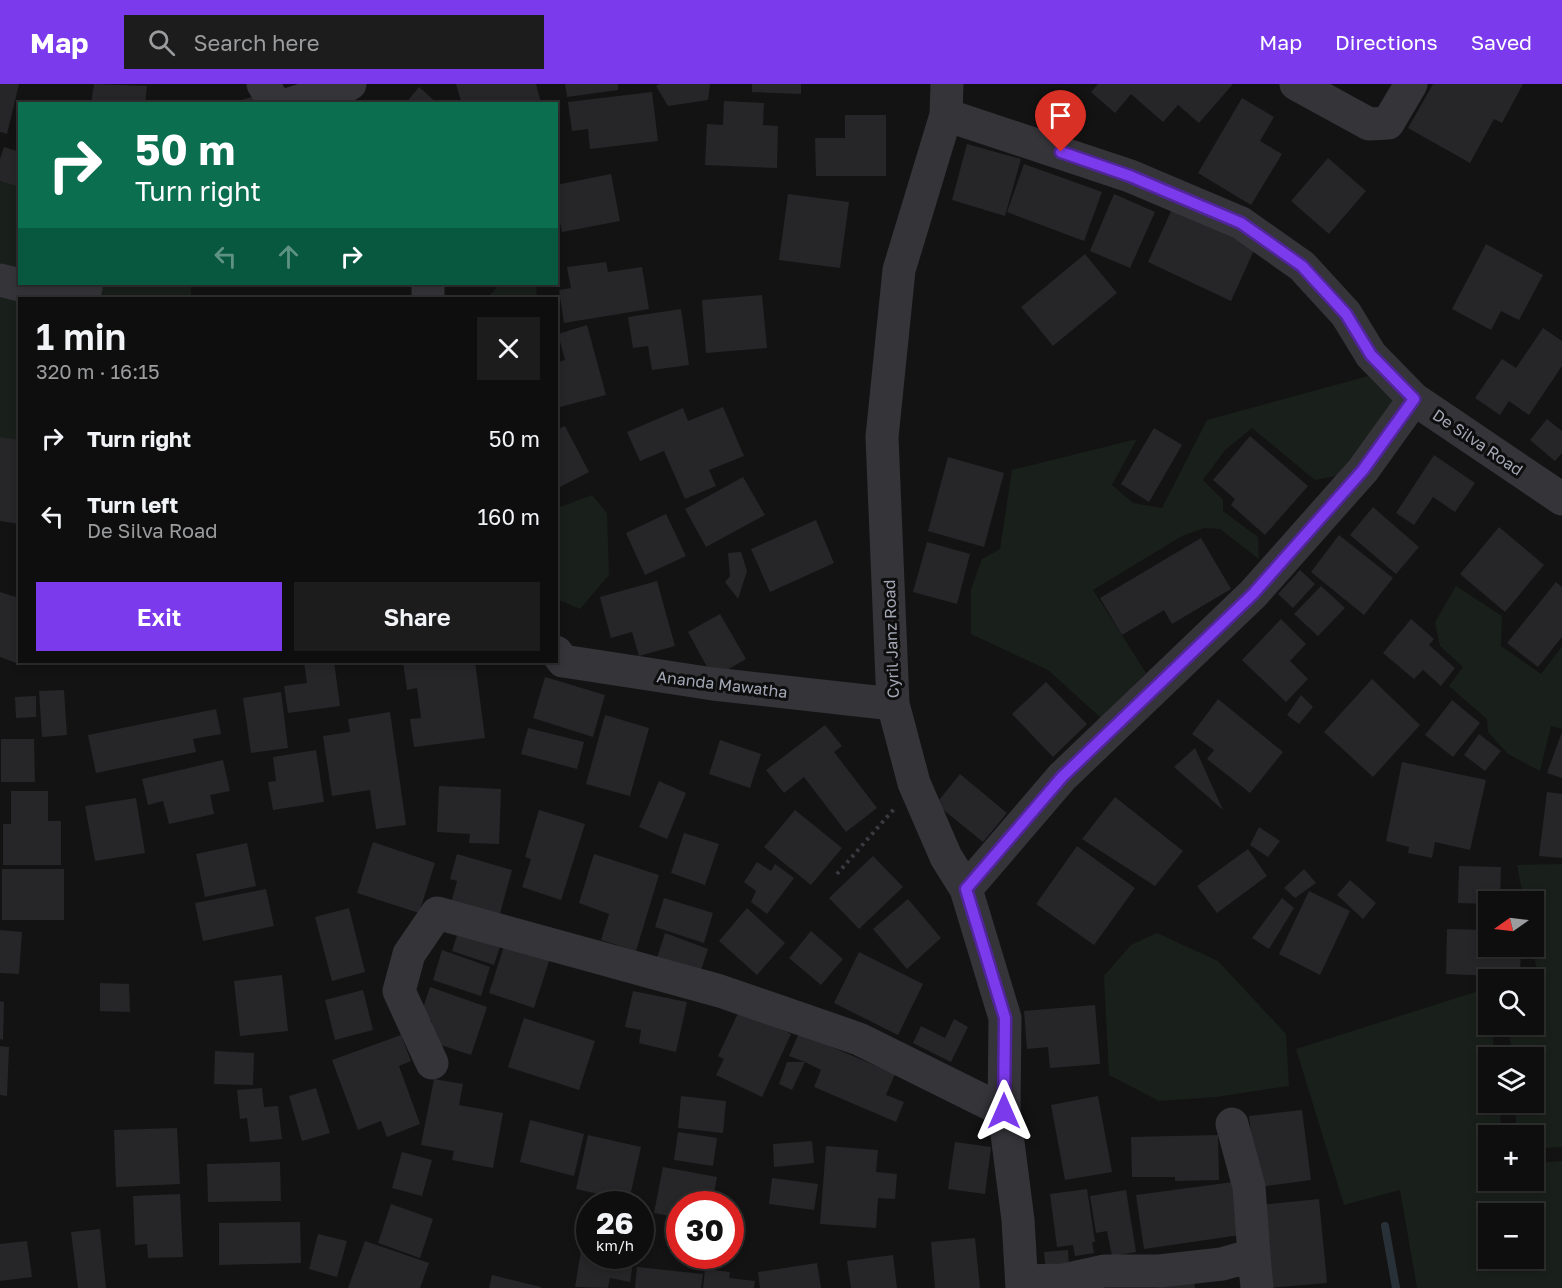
<!DOCTYPE html>
<html lang="en">
<head>
<meta charset="utf-8">
<style>
	:root { --surface:#0e0e0f; --page:#1c1c1d; --text:#f1f3f6; --muted:#9b9c9e; --line:#2e2e2f; --accent:#7c3aed }
	body { margin:0; font-family:"Golos Text",sans-serif; background:var(--page); color:var(--text); height:100vh; display:flex; flex-direction:column; font-size:22px; white-space:nowrap }
	* { box-sizing:border-box; margin:0 }
	p { font-size:20px; color:var(--muted) }
	.icon { flex:none; width:33px; height:33px; fill:none; stroke:currentColor; stroke-width:2; stroke-linecap:round; stroke-linejoin:round }
	.map { position:relative; flex:1; overflow:hidden }
	.panel { position:absolute; left:18px; top:213px; width:540px; height:366px; display:flex; flex-direction:column; background:var(--surface); border-radius:0px; box-shadow:0 3px 9px #0003,0 0 0 2px var(--line) }
	.panel>* { flex:none }
	.top-card { position:absolute; left:18px; top:18px; width:540px; height:183px; border-radius:0px; box-shadow:0 3px 9px #0003,0 0 0 2px var(--line); background:#0b6e4f; color:#fff; overflow:hidden }
	.needle { width:39px; rotate:256deg }
	.buttons { position:absolute; left:1478px; top:807px; display:grid; gap:12px }
	.buttons a { display:grid; place-items:center; width:66px; height:66px; border-radius:0px; background:var(--surface); box-shadow:0 3px 9px #0003,0 0 0 2px var(--line); font-size:30px }
	.speed { position:absolute; left:576px; top:1107px; display:flex; gap:12px; font-size:30px; font-weight:700; text-align:center }
	.speed>* { display:grid; place-content:center; width:78px; height:78px; border-radius:50%; background:var(--surface); box-shadow:0 3px 9px #0003,0 0 0 2px var(--line); line-height:1 }
	.speed small { font-size:15px; font-weight:400 }
	.speed .limit { border:9px solid #d22; background:#fff; color:#111 }
	.pin { position:absolute; display:grid; place-items:center; width:51px; height:51px; color:#fff; margin:-62px -26px; border-radius:50% 50% 50% 0; rotate:-45deg; box-shadow:0 0 6px #0007 }
	.pin .icon { rotate:45deg }
	.me { position:absolute; width:66px; margin:-33px; rotate:0deg; stroke-linejoin:round; filter:drop-shadow(0 0 4px #0008) }
	.turn { display:flex; align-items:center; gap:21px; height:126px; padding:0 18px; font-size:27px }
	.turn .icon { width:78px; height:78px; stroke-width:2.5 }
	.turn b { display:block; font-size:42px; line-height:51px }
	.lanes { display:flex; align-items:center; height:57px; padding:0 18px; background:#0003; justify-content:center; gap:30px; direction:ltr }
	.lanes .off { opacity:.35 }
	.round { display:grid; place-items:center; flex:none; width:63px; height:63px; border-radius:0px; background:var(--page) }
	.head { display:flex; align-items:center; justify-content:space-between; height:102px; padding:0 18px }
	h1 { font-size:36px; font-weight:600; line-height:45px }
	.button { display:flex; gap:12px; margin-top:auto; padding:12px 18px }
	.button a { flex:1; height:69px; border-radius:0px; background:var(--accent); color:#fff; font-size:24px; font-weight:600; line-height:69px; text-align:center }
	.button a+a { background:var(--page); color:var(--text) }
	ul { padding:0; list-style:none }
	li { display:flex; align-items:center; gap:18px; height:78px; padding:0 18px }
	li div { flex:1 }
	li b { display:block; font-size:22px }
	li em { font-style:normal }
	header { display:flex; align-items:center; gap:36px; box-sizing:border-box; height:84px; padding:0 30px; background:var(--accent); color:#fff }
	header strong { font-size:28px }
	nav { display:flex; gap:33px; margin-inline-start:auto; font-size:21px }
	.search { width:420px; height:54px; background:var(--page); display:flex; align-items:center; gap:15px; box-sizing:border-box; padding:0 21px; border-radius:0px; color:var(--muted); font-size:22px }
	.map>svg:first-child { display:block }
</style>
</head>
<body>
<header>
<strong>Map</strong>
<div class="search"><svg class="icon" aria-label="search" viewBox="0 0 24 24"><circle cx="10" cy="10" r="6"/><path d="M15 15l6 6"/></svg>Search here</div>
<nav><a>Map</a><a>Directions</a><a>Saved</a></nav>
</header>
<div class="map">
<svg width="1562" height="1204" viewBox="0 0 1562 1204">
	<rect width="100%" height="100%" fill="#131314"/>
	<path fill="#191f1a" fill-rule="evenodd" d="M19 77 20 200H191V214H20L19 364 0 360V99Z
		M500 200H536L537 214H487Z
		M1372 291 1404 317 1347 390 1315 396 1252 344 1225 366 1203 396 1223 416V427L1258 453 1259 475 1220 445 1204 444 1182 452 1093 506 1146 589 1101 634 1048 586 971 550V505L982 475 1000 465 1012 386 1137 355 1112 401 1133 419 1162 424 1207 336Z
		M592 411 607 429 609 491 580 525 557 515V424Z
		M1456 502 1502 532 1501 562 1541 590 1562 562V645L1551 642 1540 687 1508 670 1488 648 1487 635 1449 602 1463 583 1440 562 1435 538Z
		M1562 780V1063L1533 1065V1052L1517 1051 1515 1019 1533 1018V974L1512 973 1508 941 1533 940V896L1523 895 1538 892 1532 863 1533 818 1524 817 1517 781Z
		M1157 849 1218 877 1286 950 1289 1002 1216 1013 1159 1017 1109 991 1104 892 1131 861Z
		M1488 904V940L1491 941 1495 973 1488 974V1018L1499 1019 1502 1051 1488 1052V1096H1533V1079L1562 1077V1204H1417L1400 1106 1344 1121 1296 965ZM1488 1130H1533V1174H1488Z"/>
	<g fill="none" stroke-linecap="round" stroke-linejoin="round">
		<path stroke="#293138" stroke-width="8" d="M1385 1142 1396 1204"/>
	</g>
	<path fill="#262628" d="M0 0H19L7 50 0 48Z
		M94 0 147 2 145 20H91Z
		M456 0H536L541 19 462 20Z
		M565 0H618V6L567 13Z
		M659 0H710L708 16 668 22 656 2Z
		M752 0H801V10L752 8Z
		M1098 0H1233L1199 39 1178 21 1163 38 1131 10 1115 29 1091 8Z
		M1433 0H1523L1502 39 1494 35 1470 79 1408 44Z
		M419 3 438 20H405Z
		M652 8 658 57 590 65 588 45 572 47 568 18Z
		M255 12 257 20H231V19Z
		M1242 14 1274 33 1260 57 1282 70 1251 121 1198 89Z
		M724 17 764 19 763 41 778 42 777 84 705 81 707 40 723 41Z
		M845 31H886V92H816L815 54H845Z
		M967 60 1021 75 1005 132 952 116Z
		M4 63 20 68V103L0 97V75Z
		M1328 74 1366 107 1329 150 1291 117Z
		M1024 80 1102 108 1084 157 1007 128Z
		M611 90 620 137 562 148 556 121V101Z
		M788 110 849 118 840 184 779 176Z
		M1114 110 1155 128 1130 184 1090 167Z
		M1172 125 1255 164 1231 217 1148 178Z
		M1486 160 1543 191 1519 236 1501 227 1491 246 1452 225Z
		M1085 170 1117 209 1053 262 1021 223Z
		M606 178 608 188 642 183 649 225 564 239 559 206 571 204 567 183Z
		M762 211 767 264 706 269 702 216Z
		M681 225 689 281 652 286 648 262 633 264 628 233Z
		M587 241 606 311 556 324V279L565 276 558 250Z
		M1543 244 1562 257V282L1529 331 1509 317 1500 331 1475 314 1502 275 1516 284Z
		M723 323 744 372 709 386 716 402 685 415 664 367 640 377 627 348 683 324 688 337Z
		M1547 335 1562 347V369L1555 377 1530 356Z
		M565 342 589 388 556 405V346Z
		M1154 344 1182 361 1149 418 1121 400Z
		M1250 352 1308 402 1265 451 1231 421 1235 415 1213 396Z
		M0 353 20 356V440L0 437Z
		M1434 371 1475 399 1455 428 1433 413 1414 441 1396 429Z
		M948 373 1004 389 984 463 928 447Z
		M743 393 765 431 706 463 685 425Z
		M1373 423 1419 463 1396 490 1350 451Z
		M666 430 686 472 645 491 626 449Z
		M816 436 834 479 770 508 751 465Z
		M1499 443 1544 481 1505 528 1460 490Z
		M1339 451 1393 494 1364 531 1311 488Z
		M1201 454 1231 505 1172 540 1164 526 1122 551 1100 514Z
		M927 458 970 470 957 520 913 508Z
		M741 468 747 487 738 515 725 498 730 492 728 469Z
		M1300 486 1315 500 1293 524 1278 510Z
		M657 497 675 562 639 572 632 548 611 554 600 513Z
		M1556 498 1562 503V553L1538 583 1507 559Z
		M1321 502 1345 524 1318 552 1294 530Z
		M20 505V570L16 579 0 573V508L16 513Z
		M720 530 746 575 713 594 688 548Z
		M1281 535 1306 560 1290 577 1308 595 1286 618 1242 576Z
		M1411 535 1434 555 1429 561 1455 584 1441 602 1423 586 1414 595 1383 569Z
		M304 578H334L340 622 288 629 284 602 307 599Z
		M403 578H475L485 654 414 663 410 635 421 634 417 604 407 606Z
		M545 593 605 611 593 653 533 634Z
		M1372 595 1420 641 1373 693 1324 648Z
		M1046 598 1087 640 1053 673 1012 630Z
		M64 606 67 651 42 653 39 607Z
		M281 608 288 664 251 669 243 614Z
		M1301 611 1313 623 1299 640 1287 631Z
		M36 612V633L16 634 15 613Z
		M1218 615 1283 668 1250 709 1207 675 1214 666 1192 650Z
		M1452 616 1480 639 1453 673 1425 651Z
		M216 625 221 650 193 655 196 668 96 689 88 651Z
		M390 628 406 741 376 745 370 706 332 712 323 652 350 648 348 635Z
		M605 631 649 644 630 712 586 700Z
		M825 641 842 662 834 668 877 724 846 748 804 693 784 709 766 686Z
		M528 644 584 658 577 685 521 670Z
		M1562 648V694L1547 689Z
		M1479 650 1501 667 1485 687 1464 671Z
		M1 655H34L35 698H1Z
		M720 656 761 670 750 704 709 690Z
		M1195 664 1223 726 1174 683Z
		M316 666 324 718 273 726 268 698 276 697 273 673Z
		M223 676 230 707 210 711 214 730 169 740 163 717 148 721 142 695Z
		M1402 678 1486 696 1470 766 1435 758 1432 774 1408 769 1409 763 1386 757Z
		M960 690 1007 729 983 758 936 720Z
		M659 697 686 709 667 755 639 743Z
		M439 702 501 705 499 760 469 759 470 750 437 748Z
		M11 707H48V737H61V781H3V740H11Z
		M1547 708 1562 710V774L1539 772Z
		M1115 713 1183 767 1155 802 1082 755Z
		M136 714 145 769 95 777 85 722Z
		M539 726 585 740 561 816 522 803 531 775 525 773Z
		M795 726 842 764 811 801 764 763Z
		M1259 743 1280 757 1268 773 1250 761Z
		M684 749 719 760 705 801 671 789Z
		M373 758 435 779 419 829 357 809Z
		M247 759 256 802 205 813 196 770Z
		M1077 762 1135 804 1094 861 1036 820Z
		M1248 765 1267 792 1217 829 1197 802Z
		M457 770 512 786 499 833 451 819 457 797 450 795Z
		M594 770 659 791 636 867 601 856 609 830 579 819Z
		M873 772 903 803 859 845 829 814Z
		M757 778 771 787 775 780 794 794 767 830 751 818 756 807 744 798Z
		M1459 782 1501 783 1500 818H1488V820L1458 819Z
		M2 785H64V836H2Z
		M1304 785 1316 799 1295 814 1284 804Z
		M1350 796 1376 819 1363 835 1337 811Z
		M266 805 274 842 203 857 195 819Z
		M1309 807 1350 827 1320 891 1279 870Z
		M664 814 713 829 704 859 655 843Z
		M1282 814 1294 824 1269 865 1252 854Z
		M908 815 941 854 907 885 873 845Z
		M349 824 365 888 332 897 315 833Z
		M747 824 785 859 757 891 719 857Z
		M459 845 501 859 494 881 452 867Z
		M1447 845 1488 846V862H1521L1520 893 1446 890Z
		M0 846 22 848 19 890 0 889Z
		M811 847 843 875 821 901 789 874Z
		M665 849 708 865 700 889 657 874Z
		M505 859 550 874 534 924 489 909Z
		M442 866 490 883 481 912 433 896Z
		M859 868 923 900 898 951 834 919Z
		M282 891 288 947 240 952 234 897Z
		M100 899 129 900 130 928 100 927Z
		M430 903 487 923 471 971 426 956 432 937 420 933Z
		M363 906 373 946 335 956 325 916Z
		M633 907 687 918 676 968 639 959 641 946 625 943Z
		M0 917 4 918 3 956 0 955Z
		M1095 921 1100 980 1050 984 1048 963 1027 965 1024 927Z
		M740 925 791 950 762 1013 716 991 724 975 718 972Z
		M524 934 595 957 579 1006 508 983Z
		M954 935 968 943 951 978 913 959 921 942 945 954Z
		M799 949 895 990 886 1011 904 1018 896 1038 814 1003 821 986 805 978 792 1006 779 1000 787 978H805L789 972Z
		M401 951 411 977 399 982 420 1040 387 1053 381 1037 358 1046 332 976Z
		M0 962 9 963 7 1012 0 1011Z
		M215 967 254 969 253 1001 214 1000Z
		M434 995 463 1000 459 1021 503 1029 493 1084 452 1076 454 1067 421 1061Z
		M262 1004 264 1023 278 1022 282 1055 250 1058 247 1034 240 1035 237 1006Z
		M316 1004 330 1049 302 1057 289 1012Z
		M681 1012 726 1017 723 1049 678 1044Z
		M1098 1012 1112 1088 1065 1096 1051 1021Z
		M1302 1026 1311 1096 1258 1103 1249 1032Z
		M530 1036 584 1050 574 1092 520 1078Z
		M177 1044 180 1100 116 1103 114 1046Z
		M678 1048 717 1054 713 1082 674 1076Z
		M588 1051 641 1063 629 1117 576 1105Z
		M1218 1051 1219 1096 1175 1097V1093H1132L1131 1053Z
		M812 1057 814 1079 774 1083 773 1060Z
		M955 1058 991 1063 985 1110 948 1105Z
		M826 1062 878 1066 876 1088 897 1090 895 1115 878 1114 876 1144 820 1140Z
		M402 1068 432 1076 422 1112 392 1104Z
		M280 1078 281 1117 208 1118 207 1080Z
		M663 1083 717 1093 712 1120H680V1134L654 1129Z
		M772 1094 818 1100 814 1126 769 1120Z
		M1233 1098 1240 1151 1144 1165 1136 1111Z
		M1087 1105 1095 1158H1092L1094 1169 1075 1172 1073 1161 1057 1163 1050 1110Z
		M1126 1106 1136 1168 1112 1172 1107 1147 1096 1149 1090 1112Z
		M180 1110 183 1173 148 1174 147 1160 135 1161 133 1112Z
		M1319 1115 1327 1199 1268 1204 1260 1121Z
		M391 1120 433 1135 420 1174 378 1159Z
		M588 1125H590V1172H634L630 1198 610 1194 608 1204 575 1203Z
		M300 1138 301 1179 219 1181V1139Z
		M100 1145 106 1204H78L71 1148Z
		M318 1150 347 1157 337 1193 309 1185Z
		M975 1154 980 1204H935L931 1158Z
		M27 1157 32 1193 0 1197V1160Z
		M365 1157 429 1179 420 1204H348Z
		M1068 1166 1069 1185 1046 1187 1044 1168Z
		M893 1171 897 1204H851L847 1177Z
		M817 1179 821 1204H760L758 1188Z
		M637 1183 703 1190 701 1204H635Z
		M705 1185 730 1188 729 1194 755 1197 754 1204H703Z
		M492 1191 541 1203V1204H489Z
		M1194 1196 1195 1204H1159L1158 1200Z"/>
	<g fill="none" stroke-linecap="round" stroke-linejoin="round">
		<path stroke="#3a3b40" stroke-width="4" stroke-dasharray="3 4.5" stroke-linecap="butt" d="M837 790 894 725"/>
		<path stroke="#343439" stroke-width="33" d="M263 0 275 20
			M947 0 946 31 899 186 882 353 893 620 914 699 946 773 966 805 1005 934 1004 1027 1018 1136 1022 1204
			M1296 0 1369 40 1388 39 1411 0
			M290 20 350 0
			M946 31 1130 92 1241 139 1302 182 1346 230 1371 271 1414 315 1562 415
			M0 196 36 205 86 204
			M428 200V214
			M556 568 563 577 713 600 893 620
			M966 805 1062 693 1253 510 1363 386 1414 315
			M432 979 399 907 409 870 437 829 720 907 859 955 1004 1027
			M1254 1171 1257 1204
			M1022 1197 1063 1196 1104 1187H1159L1222 1180 1254 1171 1249 1103 1232 1040"/>
	</g>
	<g fill="none" stroke-linecap="round" stroke-linejoin="round">
		<defs>
			<path id="route" d="M1004 1027 1005 934 966 805 1062 693 1253 510 1363 386 1414 315 1371 271 1346 230 1302 182 1241 139 1130 92 1061 68"/>
		</defs>
		<use href="#route" stroke="#51269a" stroke-width="15"/>
		<use href="#route" stroke="#7c3aed" stroke-width="10"/>
	</g>
	<g text-anchor="middle" stroke-width="6" stroke-linejoin="round" paint-order="stroke">
		<g font-size="16" fill="#a4a8b5" stroke="#0e0e0f">
			<text transform="translate(1478 358) rotate(34)" y="6">De Silva Road</text>
			<text transform="translate(891 555) rotate(-92)" y="6">Cyril Janz Road</text>
			<text transform="translate(722 600) rotate(7)" y="6">Ananda Mawatha</text>
		</g>
	</g>
</svg>
<div class="buttons">
<a><svg class="needle" viewBox="-14 -14 28 28"><path d="M0-13l5 13h-10z" fill="#e53935"/><path d="M0 13l5-13h-10z" fill="#9b9c9e"/></svg></a>
<a><svg class="icon" aria-label="search" viewBox="0 0 24 24"><circle cx="10" cy="10" r="6"/><path d="M15 15l6 6"/></svg></a>
<a><svg class="icon" aria-label="layers" viewBox="0 0 24 24"><path d="M12 4l9 5-9 5-9-5zM3 14l9 5 9-5"/></svg></a>
<a>+</a>
<a>−</a>
</div>
<div class="speed"><div>26<small>km/h</small></div><div class="limit">30</div></div>
<div class="pin" style="left:1061px;top:68px;background:#d93025"><svg class="icon" aria-label="arrive" viewBox="0 0 24 24"><path d="M6 21V4h12l-3 4 3 4H6"/></svg></div>
<svg class="me" style="left:1004px;top:1027px" viewBox="-20 -20 40 40"><path d="M0-17L14 15 0 8-14 15z" fill="#7c3aed" stroke="#fff" stroke-width="4"/></svg>
<div class="top-card">
<div class="turn"><svg class="icon" aria-label="right" viewBox="0 0 24 24"><path d="M7 20v-9h11M14 6l5 5-5 5"/></svg><div><b>50 m</b>Turn right</div></div>
<div class="lanes"><svg class="icon off" aria-label="left" viewBox="0 0 24 24"><path d="M17 20v-9H6M10 6l-5 5 5 5"/></svg><svg class="icon off" aria-label="ahead" viewBox="0 0 24 24"><path d="M12 20V5M6 11l6-6 6 6"/></svg><svg class="icon" aria-label="right" viewBox="0 0 24 24"><path d="M7 20v-9h11M14 6l5 5-5 5"/></svg></div>
</div>
<section class="panel">
<div class="head"><div><h1>1 min</h1><p>320 m · 16:15</p></div><a class="round"><svg class="icon" aria-label="close" viewBox="0 0 24 24"><path d="M6 6l12 12M18 6L6 18"/></svg></a></div>
<ul>
<li><svg class="icon" aria-label="right" viewBox="0 0 24 24"><path d="M7 20v-9h11M14 6l5 5-5 5"/></svg><div><b>Turn right</b></div><em>50 m</em></li>
<li><svg class="icon" aria-label="left" viewBox="0 0 24 24"><path d="M17 20v-9H6M10 6l-5 5 5 5"/></svg><div><b>Turn left</b><p>De Silva Road</p></div><em>160 m</em></li>
</ul>
<div class="button"><a>Exit</a><a>Share</a></div>
</section>
</div>
</body>
</html>
